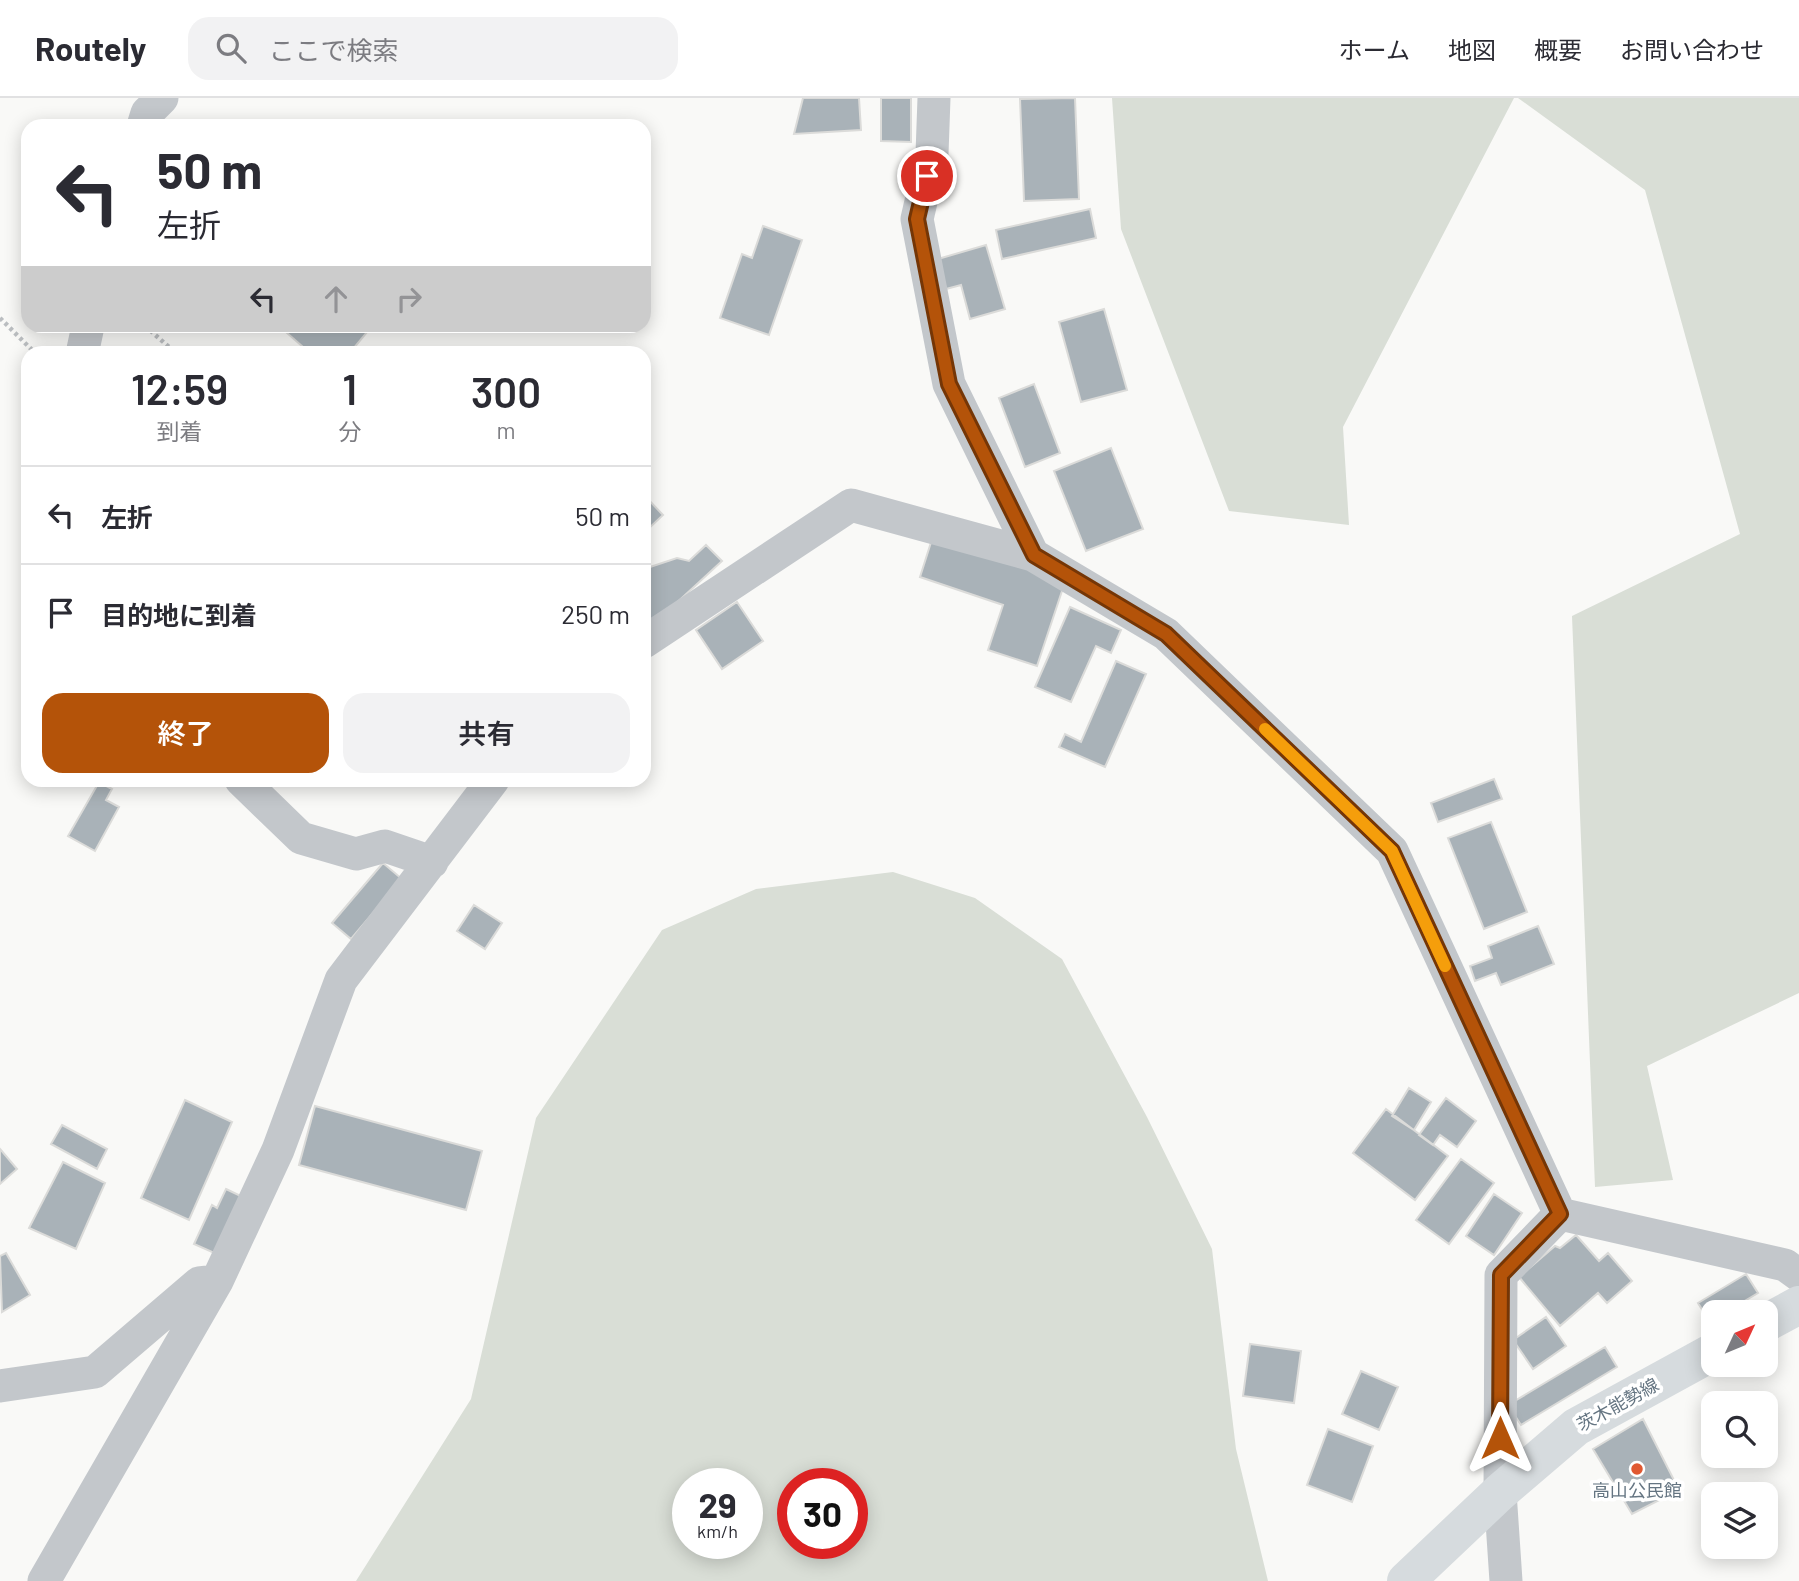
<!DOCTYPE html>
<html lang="ja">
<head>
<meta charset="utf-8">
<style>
	:root { --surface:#fff; --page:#f2f2f3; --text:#2b2b33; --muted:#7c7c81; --line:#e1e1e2; --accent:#b45309 }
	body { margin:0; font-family:Barlow,"Noto Sans JP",sans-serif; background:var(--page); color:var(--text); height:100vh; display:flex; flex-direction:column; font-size:26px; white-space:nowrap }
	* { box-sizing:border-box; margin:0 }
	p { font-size:23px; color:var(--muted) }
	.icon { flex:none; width:38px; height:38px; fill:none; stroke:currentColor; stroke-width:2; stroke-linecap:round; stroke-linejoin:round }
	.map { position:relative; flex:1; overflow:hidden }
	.sheet { position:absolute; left:21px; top:248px; width:630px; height:441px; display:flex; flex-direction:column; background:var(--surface); border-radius:21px; box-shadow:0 4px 18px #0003 }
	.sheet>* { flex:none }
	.guide { position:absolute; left:21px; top:21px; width:630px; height:214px; border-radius:21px; box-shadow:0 4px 18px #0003; background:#fff; color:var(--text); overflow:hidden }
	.needle { width:46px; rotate:46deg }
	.buttons { position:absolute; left:1701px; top:1202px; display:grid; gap:14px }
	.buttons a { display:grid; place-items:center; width:77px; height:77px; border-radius:14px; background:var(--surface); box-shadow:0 4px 18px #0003; font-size:35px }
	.speed { position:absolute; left:672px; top:1370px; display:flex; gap:14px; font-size:35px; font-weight:700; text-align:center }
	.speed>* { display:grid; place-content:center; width:91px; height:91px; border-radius:50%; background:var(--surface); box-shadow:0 4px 18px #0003; line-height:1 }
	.speed small { font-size:18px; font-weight:400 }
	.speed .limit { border:10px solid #d22; background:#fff; color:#111 }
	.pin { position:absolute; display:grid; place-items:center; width:60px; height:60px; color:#fff; margin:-30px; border:4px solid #fff; border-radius:50%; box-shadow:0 2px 7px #0007 }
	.me { position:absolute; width:77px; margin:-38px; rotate:0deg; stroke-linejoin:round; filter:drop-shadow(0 0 5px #0008) }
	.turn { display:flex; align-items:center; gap:24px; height:147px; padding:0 21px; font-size:32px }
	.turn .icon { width:91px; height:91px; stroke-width:2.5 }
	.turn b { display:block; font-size:49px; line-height:60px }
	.lanes { display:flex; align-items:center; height:66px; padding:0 21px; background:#0003; justify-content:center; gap:35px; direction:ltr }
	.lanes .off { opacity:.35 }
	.eta { display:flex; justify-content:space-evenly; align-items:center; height:119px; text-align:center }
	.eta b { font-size:42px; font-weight:600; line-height:49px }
	.action { display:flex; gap:14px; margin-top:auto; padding:14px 21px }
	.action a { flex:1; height:80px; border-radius:21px; background:var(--accent); color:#fff; font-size:28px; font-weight:600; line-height:80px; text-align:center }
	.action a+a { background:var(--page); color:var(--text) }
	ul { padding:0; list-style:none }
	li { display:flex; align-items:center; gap:21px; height:98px; padding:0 21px; border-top:2px solid var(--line) }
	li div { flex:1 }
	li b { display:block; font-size:26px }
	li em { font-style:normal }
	header { display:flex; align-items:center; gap:42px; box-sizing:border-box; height:98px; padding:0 35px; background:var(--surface); border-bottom:2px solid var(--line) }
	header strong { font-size:33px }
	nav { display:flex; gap:38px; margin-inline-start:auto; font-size:24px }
	.search { width:490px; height:63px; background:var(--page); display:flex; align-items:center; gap:18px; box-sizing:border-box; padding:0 24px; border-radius:21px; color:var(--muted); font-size:26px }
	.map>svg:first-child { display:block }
</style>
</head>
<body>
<header>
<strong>Routely</strong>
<div class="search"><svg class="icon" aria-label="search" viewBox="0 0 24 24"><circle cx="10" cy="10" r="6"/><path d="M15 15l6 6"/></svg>ここで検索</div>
<nav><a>ホーム</a><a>地図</a><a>概要</a><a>お問い合わせ</a></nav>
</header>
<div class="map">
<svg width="1799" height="1483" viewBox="0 0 1799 1483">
	<rect width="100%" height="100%" fill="#f9f9f7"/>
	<path fill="#d9ded6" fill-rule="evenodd" d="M1112 0H1514L1343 329 1349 427 1229 413 1121 131Z
		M1518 0H1799V895L1647 968 1673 1082 1595 1089 1572 518 1740 436 1645 92Z
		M893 774 975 800 1062 861 1147 1019 1212 1151 1236 1351 1268 1483H356L471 1301 536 1020 662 832 756 791ZM688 1386H747V1446H688ZM793 1386H852V1446H793Z"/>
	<path fill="#a9b2b8" stroke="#dbdbd9" stroke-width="2" d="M803 0H859L861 32 794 36Z
		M881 0H911V44L881 43Z
		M1075 0 1079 101 1024 103 1020 1Z
		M1090 111 1096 140 1002 161 996 132Z
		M763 128 802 142 769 237 720 220 742 156 752 160Z
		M986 147 1005 211 970 221 961 187 946 191 938 161Z
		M1104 211 1127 292 1081 304 1059 224Z
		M293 228H362L368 233 349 256H311L287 235Z
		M1034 286 1060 355 1025 369 999 300Z
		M1111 350 1143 431 1086 453 1054 373Z
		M644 397 663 417 644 435Z
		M933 438 1066 481 1037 568 988 552 1003 507 920 479Z
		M706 447 722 463 645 534 644 471 677 460 689 463Z
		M737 504 763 543 722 571 696 532Z
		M1070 509 1121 532 1111 555 1096 548 1071 604 1035 589Z
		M1116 563 1146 576 1105 669 1059 649 1065 636 1081 644Z
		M1494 681 1502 701 1438 724 1431 705Z
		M99 684 112 691 106 702 119 709 95 753 68 738Z
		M1491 724 1527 814 1484 831 1448 740Z
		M383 765 402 781 351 841 332 825Z
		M474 807 502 825 485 851 457 833Z
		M1538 828 1554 866 1501 887 1496 875 1475 883 1470 868 1492 860 1488 848Z
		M1409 990 1431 1004 1414 1032 1392 1018Z
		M1446 1000 1476 1023 1457 1049 1440 1037 1433 1047 1419 1037Z
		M185 1002 232 1024 189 1122 141 1100Z
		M315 1008 482 1053 466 1112 299 1067Z
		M1386 1011 1448 1058 1415 1102 1353 1055Z
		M62 1027 107 1051 97 1071 51 1046Z
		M0 1051 17 1071 0 1086Z
		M1461 1061 1494 1085 1449 1146 1416 1122Z
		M63 1064 105 1085 76 1151 29 1130Z
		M226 1091 247 1101 221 1158 194 1146 212 1107 217 1110Z
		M1494 1096 1522 1115 1494 1157 1466 1138Z
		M1576 1137 1599 1163 1608 1155 1632 1183 1607 1205 1598 1195 1560 1228 1519 1179 1555 1148 1560 1150Z
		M6 1155 30 1197 2 1214 0 1158Z
		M1746 1176 1758 1195 1726 1214H1713V1223L1710 1224 1698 1205Z
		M1546 1219 1566 1248 1533 1271 1513 1242Z
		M1250 1246 1301 1253 1294 1305 1243 1298Z
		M1605 1249 1617 1269 1521 1327 1508 1307Z
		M1361 1273 1398 1289 1379 1332 1342 1316Z
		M1643 1321 1679 1392 1632 1416 1593 1351Z
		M1328 1331 1373 1348 1352 1404 1307 1387Z"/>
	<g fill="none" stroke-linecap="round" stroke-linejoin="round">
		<path stroke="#bbbec1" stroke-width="4.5" stroke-dasharray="3.5 3.5" stroke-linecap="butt" d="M0 220 36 256
			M145 228 177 256"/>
		<path stroke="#c3c7cb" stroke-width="33" d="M934 0 932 56 917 121 949 286 1033 457
			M143 28 147 15 162 0
			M82 256 88 228
			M644 544 851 407 1033 457 1166 536 1392 753 1560 1116 1785 1167 1799 1177
			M241 682 301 740 356 756 385 748 432 764
			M0 1288 95 1274 199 1185 217 1183
			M44 1483 217 1183 278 1052 341 882 493 682
			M1506 1483 1500 1394 1501 1177 1560 1116"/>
		<path stroke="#d6dbde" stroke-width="38" d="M1766 1225 1799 1207
			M1406 1483 1500 1394 1576 1329 1713 1254"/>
	</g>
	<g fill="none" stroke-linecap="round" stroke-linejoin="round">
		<defs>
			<path id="route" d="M927 78 917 121 949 286 1034 457 1166 536 1392 753 1560 1116 1501 1177 1500 1340"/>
		</defs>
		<use href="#route" stroke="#753606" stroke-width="18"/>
		<use href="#route" stroke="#b45309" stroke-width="12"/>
		<path stroke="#f59e0b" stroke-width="12" d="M1265 631 1392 753 1445 868"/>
	</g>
	<circle fill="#e05831" stroke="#fff" stroke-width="2.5" cx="1637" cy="1371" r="7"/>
	<g text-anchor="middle" stroke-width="7" stroke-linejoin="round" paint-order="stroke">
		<g font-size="18" fill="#657582" stroke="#fff">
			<text transform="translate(1618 1307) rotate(-29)" y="6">茨木能勢線</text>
		</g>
		<g font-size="18" fill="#657582" stroke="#fff">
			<text x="1637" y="1399">高山公民館</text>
		</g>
	</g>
</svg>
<div class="buttons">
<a><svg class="needle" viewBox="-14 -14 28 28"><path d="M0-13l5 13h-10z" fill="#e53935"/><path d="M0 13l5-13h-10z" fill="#7c7c81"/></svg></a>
<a><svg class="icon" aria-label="search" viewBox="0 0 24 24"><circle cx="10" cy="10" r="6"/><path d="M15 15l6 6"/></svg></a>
<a><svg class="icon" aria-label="layers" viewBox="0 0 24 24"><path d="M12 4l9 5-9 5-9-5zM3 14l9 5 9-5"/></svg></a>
</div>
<div class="speed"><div>29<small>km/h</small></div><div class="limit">30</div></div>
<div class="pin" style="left:927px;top:78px;background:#d93025"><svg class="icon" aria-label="arrive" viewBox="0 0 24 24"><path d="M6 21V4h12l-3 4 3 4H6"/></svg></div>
<svg class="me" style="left:1500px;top:1340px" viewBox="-20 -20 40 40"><path d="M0-17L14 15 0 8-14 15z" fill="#b45309" stroke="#fff" stroke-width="4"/></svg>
<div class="guide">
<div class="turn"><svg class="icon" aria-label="left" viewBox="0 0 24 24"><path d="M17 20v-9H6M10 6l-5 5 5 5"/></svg><div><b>50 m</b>左折</div></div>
<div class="lanes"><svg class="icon" aria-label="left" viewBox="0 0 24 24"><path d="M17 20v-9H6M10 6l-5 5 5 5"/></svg><svg class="icon off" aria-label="ahead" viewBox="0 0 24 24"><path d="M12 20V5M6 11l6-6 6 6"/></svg><svg class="icon off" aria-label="right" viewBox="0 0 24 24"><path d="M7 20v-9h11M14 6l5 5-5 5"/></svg></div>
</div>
<section class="sheet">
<div class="eta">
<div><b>12:59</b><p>到着</p></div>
<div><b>1</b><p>分</p></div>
<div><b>300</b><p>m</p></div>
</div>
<ul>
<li><svg class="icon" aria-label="left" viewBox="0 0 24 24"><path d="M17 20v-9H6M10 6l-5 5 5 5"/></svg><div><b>左折</b></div><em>50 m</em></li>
<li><svg class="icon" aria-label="arrive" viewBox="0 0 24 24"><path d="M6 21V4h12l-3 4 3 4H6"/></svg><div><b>目的地に到着</b></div><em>250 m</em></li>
</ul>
<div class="action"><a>終了</a><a>共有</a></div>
</section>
</div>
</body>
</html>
